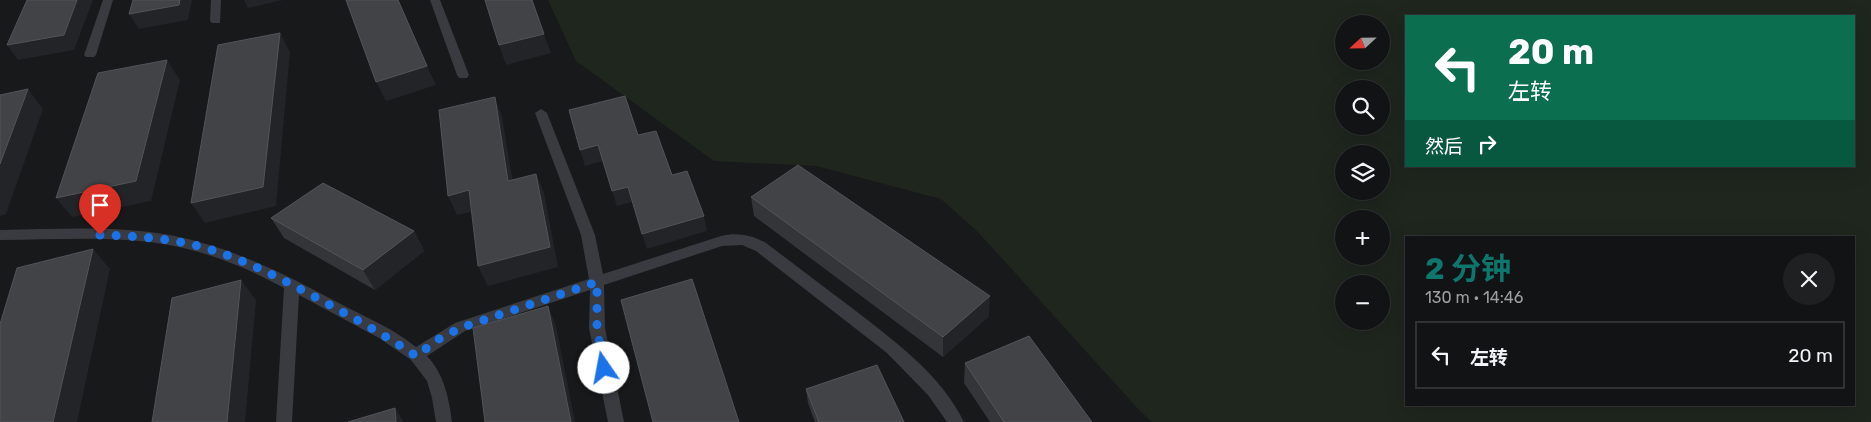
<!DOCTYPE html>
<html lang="zh">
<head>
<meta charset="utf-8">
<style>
	:root { --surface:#121314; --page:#1f2022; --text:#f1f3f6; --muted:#9c9ea0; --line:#313234; --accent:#0f766e }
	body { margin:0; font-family:Rubik,"Noto Sans SC",sans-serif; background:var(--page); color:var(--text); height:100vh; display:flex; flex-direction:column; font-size:19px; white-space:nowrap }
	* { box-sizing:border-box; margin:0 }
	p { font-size:16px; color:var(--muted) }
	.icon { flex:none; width:28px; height:28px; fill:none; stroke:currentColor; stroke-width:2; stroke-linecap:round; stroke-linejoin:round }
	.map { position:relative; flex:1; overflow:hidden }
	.drawer { position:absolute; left:1405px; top:236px; width:450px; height:170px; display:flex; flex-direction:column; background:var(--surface); border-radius:0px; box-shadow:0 5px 20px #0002,0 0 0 1px var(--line) }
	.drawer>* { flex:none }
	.guide { position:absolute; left:1405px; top:15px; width:450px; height:152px; border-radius:0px; box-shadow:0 5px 20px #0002,0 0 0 1px var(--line); background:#0b6e4f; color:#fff; overflow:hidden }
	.needle { width:32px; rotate:248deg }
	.fabs { position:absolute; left:1335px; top:15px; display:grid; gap:10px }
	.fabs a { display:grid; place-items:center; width:55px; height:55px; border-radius:50%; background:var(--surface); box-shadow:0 5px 20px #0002,0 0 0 1px var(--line); font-size:25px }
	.pin { position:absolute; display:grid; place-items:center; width:42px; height:42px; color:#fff; margin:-51px -21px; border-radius:50% 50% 50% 0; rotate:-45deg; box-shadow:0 0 5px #0007 }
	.pin .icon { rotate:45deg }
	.me { position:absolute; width:55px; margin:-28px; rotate:348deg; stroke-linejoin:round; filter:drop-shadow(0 0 4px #0008) }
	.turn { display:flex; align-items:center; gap:18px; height:105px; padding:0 20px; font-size:22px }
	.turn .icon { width:65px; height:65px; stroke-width:2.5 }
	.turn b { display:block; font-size:35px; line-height:42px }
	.then { display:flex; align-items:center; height:48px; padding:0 20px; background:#0003; gap:10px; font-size:19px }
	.round { display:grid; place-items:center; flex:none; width:52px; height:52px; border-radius:26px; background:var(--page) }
	.overview { display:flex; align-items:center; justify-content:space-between; height:85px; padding:0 20px }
	h1 { font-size:30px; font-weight:700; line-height:38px; color:var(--accent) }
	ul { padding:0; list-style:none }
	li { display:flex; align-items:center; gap:15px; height:68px; margin:0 10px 8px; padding:0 10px; border:2px solid var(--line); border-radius:0px }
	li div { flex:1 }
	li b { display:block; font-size:19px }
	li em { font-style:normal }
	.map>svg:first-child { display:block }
</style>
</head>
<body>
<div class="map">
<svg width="1871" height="422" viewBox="0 0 1871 422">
	<rect width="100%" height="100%" fill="#18191b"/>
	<path fill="#1e261e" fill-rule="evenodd" d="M548 0H1871V422H1152L1139 410 978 232 941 199 816 166 714 161 576 61ZM1406 16H1854V166H1406ZM1344 24H1381V61H1344ZM1344 89H1381V126H1344ZM1344 154H1381V191H1344ZM1344 219H1381V256H1344ZM1406 238H1854V405H1406ZM1344 284H1381V321H1344Z"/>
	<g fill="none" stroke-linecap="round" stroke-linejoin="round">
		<path fill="#393b40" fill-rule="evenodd" d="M103 0H113L96 55 94 57H86L84 55Z
			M211 0H221L220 23H212L210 21Z
			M430 0H440L469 75 467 78H459L457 75Z
			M541 109 547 113 595 235 603 274 721 236C737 232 752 235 766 243 795 265 823 286 852 308 893 340 941 374 964 422H947L928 395 887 353 756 251 742 245 722 246 604 285 605 328 624 422H608L589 328 590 290 465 331 427 356C444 374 449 398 452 422H436L432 398 427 381 411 360 379 338 299 295 292 422H276L284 288C250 269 213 254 174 246 117 235 58 240 0 240V230C58 229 118 225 175 236 233 248 285 274 337 302 363 316 393 328 416 347L455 323 589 279 581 235 535 113Z"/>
	</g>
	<path fill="#343539" d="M751 197 989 316 943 357 754 216Z
		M271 218 414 231 424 251 375 290 284 238Z
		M965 363 1092 422H990L964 383Z
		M806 389 904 422H815L808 403Z"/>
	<path fill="#232427" d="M77 0H93L74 50 18 60 7 45Z
		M180 0H192L188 20 139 29 129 14Z
		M244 0H283L248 8Z
		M280 33 290 52 276 206 205 223 191 203Z
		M544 34 551 53 506 65 499 45Z
		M167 60 180 80 151 201 72 217 56 198Z
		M427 66 436 85 386 101 376 82Z
		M28 89 43 109 6 214 0 216V164Z
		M495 97 502 117 516 200 508 181Z
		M598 145 603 161 585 166 580 150Z
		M536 174 544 193 558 267 488 286 478 266Z
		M628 187 632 202 617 206 612 191Z
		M469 190 478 210 457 215 448 196Z
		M704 216 707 231 647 249 642 234Z
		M414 231 424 251 375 290 363 270Z
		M93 249 110 269 77 422H53Z
		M241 280 256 300 245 422H227Z
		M990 296 989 316 943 357V337Z
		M548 306 556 326 575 422H571Z
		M395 408 404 422H396Z"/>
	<path fill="#414347" stroke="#515459" d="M27 0H77L64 35 7 45Z
		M133 0H180L179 5 129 14Z
		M346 0H398L427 66 376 82Z
		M485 0H532L544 34 499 45Z
		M280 33 263 187 191 203 218 45Z
		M167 60 136 181 56 198 98 73Z
		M28 89 0 164V95Z
		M625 96 638 135 656 131 672 175 687 171 704 216 642 234 628 187 612 191 598 145 580 150 569 110Z
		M495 97 508 181 536 174 550 247 478 266 469 190 448 196 439 110Z
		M798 165 990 296 943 337 751 197Z
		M323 183 414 231 363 270 271 218Z
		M93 249 53 422H0V324L17 268Z
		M692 279 739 422H653L621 300Z
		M241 280 227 422H152L172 298Z
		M548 306 571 422H485L473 328Z
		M1029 336 1092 422H1004L965 363Z
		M877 365 904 422H819L806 389Z
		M395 408 396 422H348Z"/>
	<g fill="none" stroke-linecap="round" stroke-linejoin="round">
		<path stroke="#1a73e8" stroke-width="9" stroke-dasharray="0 16.2" d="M100 235C134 236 169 238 202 247 248 260 289 283 330 305 359 321 388 337 416 356L439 339 460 328 597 282V328L604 368"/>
	</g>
</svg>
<div class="fabs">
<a><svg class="needle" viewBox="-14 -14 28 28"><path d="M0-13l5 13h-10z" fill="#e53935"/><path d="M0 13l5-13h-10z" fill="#9c9ea0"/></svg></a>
<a><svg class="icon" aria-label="search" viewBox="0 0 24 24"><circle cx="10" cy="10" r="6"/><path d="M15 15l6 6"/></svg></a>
<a><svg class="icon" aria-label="layers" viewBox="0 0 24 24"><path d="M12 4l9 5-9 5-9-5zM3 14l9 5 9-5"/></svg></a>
<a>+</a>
<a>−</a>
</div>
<div class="pin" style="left:100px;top:235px;background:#d93025"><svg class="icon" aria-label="arrive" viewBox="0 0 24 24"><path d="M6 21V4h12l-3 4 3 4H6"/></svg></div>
<svg class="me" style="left:604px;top:368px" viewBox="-20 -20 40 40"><circle r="19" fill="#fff"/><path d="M0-13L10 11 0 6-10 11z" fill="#1a73e8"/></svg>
<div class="guide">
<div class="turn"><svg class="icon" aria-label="left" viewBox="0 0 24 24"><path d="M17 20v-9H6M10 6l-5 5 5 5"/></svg><div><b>20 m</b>左转</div></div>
<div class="then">然后<svg class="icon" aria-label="right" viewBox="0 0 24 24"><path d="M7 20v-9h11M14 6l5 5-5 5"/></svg></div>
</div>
<section class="drawer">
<div class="overview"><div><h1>2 分钟</h1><p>130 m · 14:46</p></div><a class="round"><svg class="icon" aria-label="close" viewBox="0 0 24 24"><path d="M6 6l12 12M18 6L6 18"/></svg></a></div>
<ul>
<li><svg class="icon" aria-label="left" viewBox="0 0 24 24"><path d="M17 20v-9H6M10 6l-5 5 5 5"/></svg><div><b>左转</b></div><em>20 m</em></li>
</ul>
</section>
</div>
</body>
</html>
